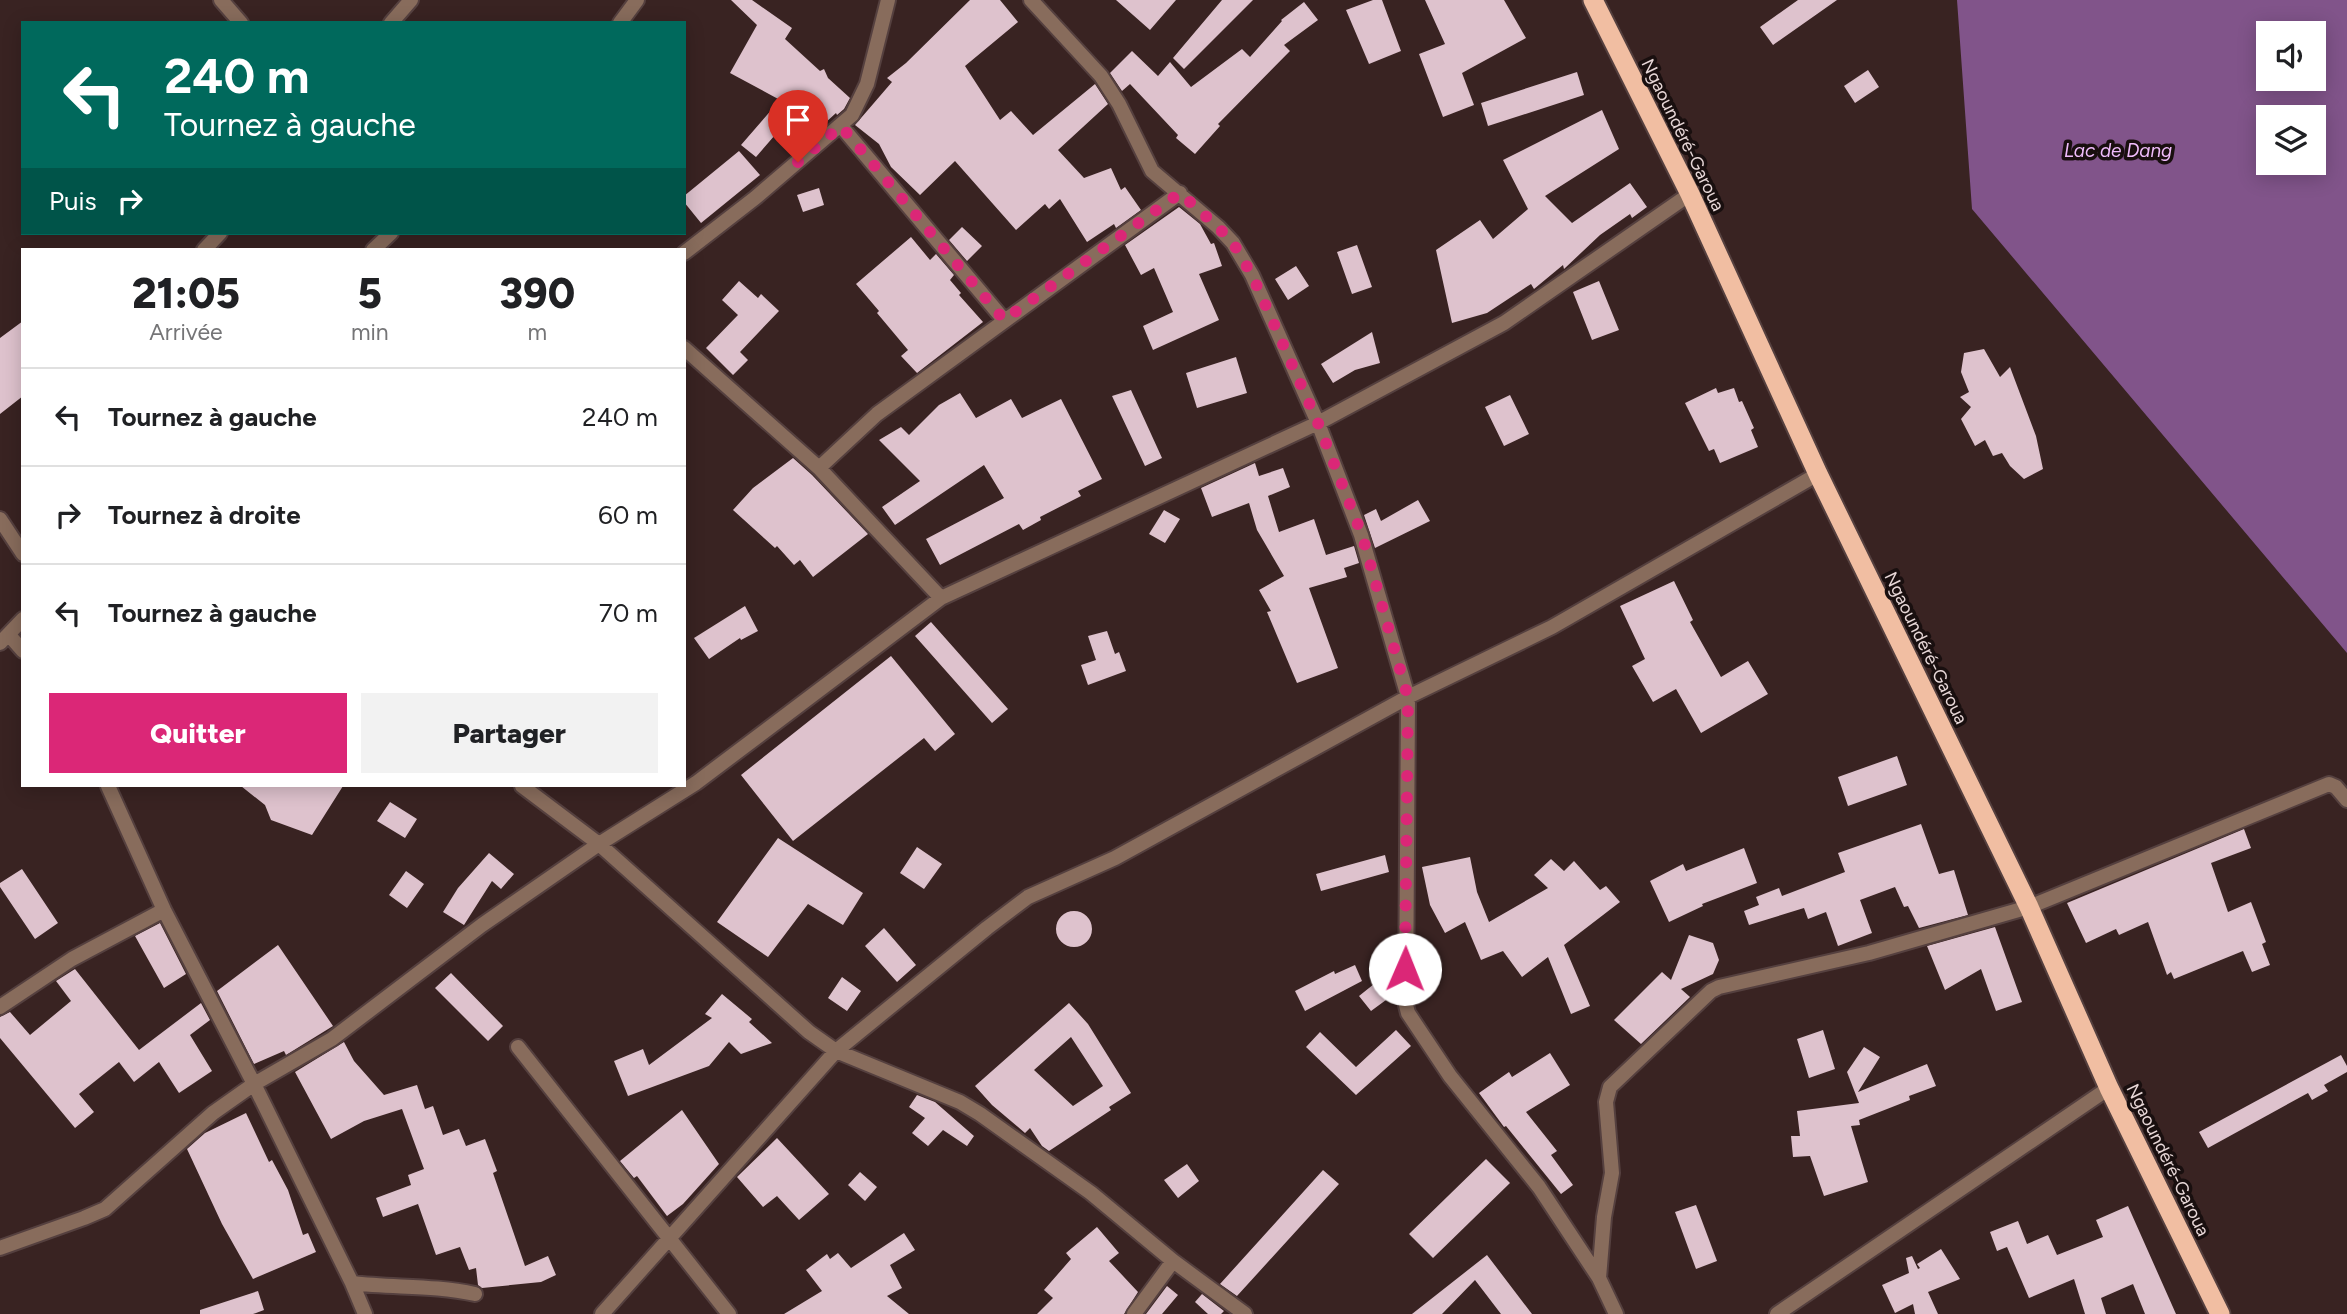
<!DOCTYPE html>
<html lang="fr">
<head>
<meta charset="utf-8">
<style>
	:root { --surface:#fff; --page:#f2f2f2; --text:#202124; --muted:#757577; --line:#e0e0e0; --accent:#db2777 }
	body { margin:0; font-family:Figtree,sans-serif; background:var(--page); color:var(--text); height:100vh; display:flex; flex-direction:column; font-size:26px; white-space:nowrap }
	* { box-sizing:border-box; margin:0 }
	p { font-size:23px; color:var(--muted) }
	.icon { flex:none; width:38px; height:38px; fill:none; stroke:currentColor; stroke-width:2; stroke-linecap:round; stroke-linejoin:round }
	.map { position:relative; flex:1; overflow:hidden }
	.sheet { position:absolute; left:21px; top:248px; width:665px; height:539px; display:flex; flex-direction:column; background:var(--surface); border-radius:0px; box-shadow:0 4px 18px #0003 }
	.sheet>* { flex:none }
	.guide { position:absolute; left:21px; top:21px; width:665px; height:214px; border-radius:0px; box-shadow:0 4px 18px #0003; background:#00695c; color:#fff; overflow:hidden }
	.tools { position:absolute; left:2256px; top:21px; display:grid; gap:14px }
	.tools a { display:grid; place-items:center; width:70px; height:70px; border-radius:0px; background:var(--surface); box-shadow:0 4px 18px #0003; font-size:35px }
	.pin { position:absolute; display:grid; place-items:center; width:60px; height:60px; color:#fff; margin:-72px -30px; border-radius:50% 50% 50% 0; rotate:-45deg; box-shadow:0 0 7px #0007 }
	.pin .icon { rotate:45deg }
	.me { position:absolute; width:77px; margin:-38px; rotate:1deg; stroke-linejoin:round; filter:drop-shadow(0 0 5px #0008) }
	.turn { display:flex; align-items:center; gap:24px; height:147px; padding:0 28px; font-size:32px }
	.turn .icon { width:91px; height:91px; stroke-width:2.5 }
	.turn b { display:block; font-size:49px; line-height:60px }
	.then { display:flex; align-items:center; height:66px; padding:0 28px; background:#0003; gap:14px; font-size:26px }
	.eta { display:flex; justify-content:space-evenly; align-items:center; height:119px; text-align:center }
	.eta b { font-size:42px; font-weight:800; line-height:49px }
	.primary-button { display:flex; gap:14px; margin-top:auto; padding:14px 28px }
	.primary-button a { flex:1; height:80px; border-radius:0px; background:var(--accent); color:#fff; font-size:28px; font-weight:800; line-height:80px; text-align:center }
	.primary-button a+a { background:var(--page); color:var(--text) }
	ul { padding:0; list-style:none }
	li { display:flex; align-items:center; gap:21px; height:98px; padding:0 28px; border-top:2px solid var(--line) }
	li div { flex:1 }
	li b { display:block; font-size:26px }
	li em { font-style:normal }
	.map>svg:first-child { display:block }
</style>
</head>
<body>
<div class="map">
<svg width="2347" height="1314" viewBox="0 0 2347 1314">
	<rect width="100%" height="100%" fill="#392322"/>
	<path fill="#81548a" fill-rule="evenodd" d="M1957 0H2347V653L1972 209ZM2268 33H2314V79H2268ZM2268 117H2314V163H2268Z"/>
	<path fill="#dec2cd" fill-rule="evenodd" d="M731 0H752L792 28 785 39 820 71 824 69 828 78 850 98 844 109 837 115 836 113 814 133 795 112 756 157 741 145 780 100 730 73 757 25Z
		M970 0H1000L1018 22 965 66 1000 120 1011 111 1033 135 1095 84 1108 104 1058 150 1084 178 1111 168 1121 190 1125 187 1141 210 1116 228 1114 224 1087 242 1060 199 1049 209 1045 204 1016 230 955 161 920 195 891 167 879 144 855 125 892 82 887 78 906 63Z
		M1116 0H1176L1150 30Z
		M1222 0H1253L1184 69 1173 58Z
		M1373 0H1382L1401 51 1369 64 1346 10Z
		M1425 0H1504L1526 38 1462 73 1474 105 1443 117 1419 54 1445 44Z
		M1798 0H1837L1773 45 1760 27Z
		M1304 2 1318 20 1284 45 1290 51 1218 124 1220 126 1195 154 1176 138 1178 135 1130 84 1122 91 1110 73 1132 51 1158 76 1170 62 1191 87 1242 49 1250 57 1282 21 1281 20Z
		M1868 70 1879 87 1855 103 1844 86Z
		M1577 72 1584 95 1488 126 1481 103Z
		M1602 110 1619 149 1545 196 1572 223 1630 183 1647 207 1632 218 1630 214 1600 235 1564 269 1563 265 1534 289 1531 284 1487 313 1452 323 1436 250 1480 220 1493 239 1528 209 1503 160Z
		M739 151 760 175 701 223 684 202V196Z
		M819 188 824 205 803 212 797 195Z
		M1179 207 1200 224 1211 244 1214 243 1222 266 1199 274 1219 320 1153 350 1143 326 1173 312 1154 268 1141 275 1125 245Z
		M962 227 982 246 967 261 949 240Z
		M911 237 930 260 936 254 954 275 950 280 961 293 959 295 983 322 917 373 901 356 908 350 877 313 879 311 856 284Z
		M1357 245 1372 287 1352 294 1337 252Z
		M1296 266 1309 286 1288 300 1275 279Z
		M739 281 758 298 761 294 779 311 740 352 748 360 733 375 706 348 738 315 722 300Z
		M1599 281 1619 330 1592 340 1573 292Z
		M23 321V396L0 414V338Z
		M1372 332 1380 363 1355 370 1333 383 1321 364Z
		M1984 349 2000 377 2010 367 2036 436 2043 469 2024 479 2010 466 2002 453 1993 456 1985 440 1975 446 1961 419 1971 407 1960 397 1969 392 1961 372 1964 353Z
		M1236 357 1247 393 1197 408 1186 373Z
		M1716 388 1718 393 1734 388 1739 402 1742 401 1754 428 1751 430 1758 447 1720 463 1714 449 1709 451 1685 403Z
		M1131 390 1162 458 1145 466 1112 396Z
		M960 393 976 418 1011 399 1022 418 1061 399 1102 479 1078 491 1081 496 1040 517 1041 520 1023 530 1019 524 940 565 926 539 1004 498 984 465 895 525 882 507 920 481 879 440 901 427 909 435 939 405Z
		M1510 395 1529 434 1504 446 1485 407Z
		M793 458 812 475 868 534 813 577 800 560 794 565 777 546 775 548 733 510 753 488Z
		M1255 463 1259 476 1283 468 1290 487 1268 496 1279 532 1314 519 1326 555 1354 546 1359 563 1344 568 1347 577 1309 588 1338 668 1297 683 1267 612 1271 611 1259 590 1284 576 1257 530 1249 503 1212 517 1201 488Z
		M1418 500 1430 521 1375 548 1364 515 1376 509 1381 521Z
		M1164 510 1180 519 1165 543 1149 534Z
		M1674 581 1693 620 1690 622 1721 677 1748 661 1768 694 1701 733 1676 689 1653 702 1632 666 1645 659 1620 606Z
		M745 606 758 631 741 640 740 638 709 659 694 638Z
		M931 622 1008 709 992 723 915 636Z
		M1107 631 1115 654 1119 652 1126 671 1088 685 1081 665 1096 660 1088 636Z
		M891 656 955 734 935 751 924 738 793 841 741 775Z
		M1897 756 1907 785 1848 806 1838 777Z
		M241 786H343L312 835 271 820 265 805Z
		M390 802 417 819 405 838 377 821Z
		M1921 824 1939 874 1954 870 1968 915 1919 928 1908 906 1904 907 1895 887 1860 900 1872 933 1838 946 1826 912 1808 919 1804 908 1749 925 1744 911 1759 905 1756 897 1779 888 1782 896 1845 872 1838 853Z
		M2244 829 2251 848 2211 863 2228 912 2251 902 2266 942 2262 944 2270 965 2252 972 2243 951 2174 979 2171 972 2167 975 2148 922 2119 935 2116 929 2086 943 2067 903Z
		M778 838 863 893 843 925 808 904 768 957 717 922Z
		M917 847 942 864 924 889 900 873Z
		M1744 848 1757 883 1702 904 1703 906 1669 922 1650 881 1683 864 1686 871Z
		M489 853 514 874 501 889 492 881 464 925 443 912 458 888Z
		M1385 855 1389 872 1321 891 1316 874Z
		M1470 857 1477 892 1489 922 1548 888 1534 875 1551 859 1564 871 1574 861 1600 890 1606 886 1620 902 1564 945 1590 1006 1571 1014 1548 957 1522 977 1503 951 1481 960 1465 922 1445 933 1430 905 1422 867Z
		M22 869 58 923 35 939 0 887V883Z
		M406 871 424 884 407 908 389 895Z
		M1056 929a18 18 0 1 1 36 0a18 18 0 1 1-36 0Z
		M160 923 186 974 164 988 135 936Z
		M1995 927 2022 1002 1996 1011 1981 969 1945 990 1927 946Z
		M884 928 916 965 897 982 865 946Z
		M1689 935 1713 943 1719 960 1713 974 1681 989 1690 997 1641 1044 1614 1020 1662 972 1671 980Z
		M278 945 333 1026 286 1055 284 1051 254 1064 217 991Z
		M1355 965 1362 981 1305 1011 1295 991 1334 971 1335 974Z
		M75 969 139 1050 201 1003 210 1020 190 1035 212 1071 179 1093 159 1062 134 1082 119 1062 79 1094 94 1112 75 1128 0 1038V1017L10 1012 30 1035 71 1001 56 981Z
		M451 973 503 1026 488 1041 435 988Z
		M842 977 861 991 847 1011 828 998Z
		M1374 984 1386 1000 1371 1011 1359 996Z
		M722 994 752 1019 749 1022 772 1043 741 1054 729 1042 709 1066 628 1096 614 1061 643 1049 649 1065 712 1018 705 1014Z
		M1069 1003 1088 1024 1131 1093 1109 1107 1111 1110 1049 1151 1042 1146 1030 1128 1025 1133 992 1105 975 1086ZM1071 1037 1103 1086 1073 1106 1034 1070Z
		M1396 1030 1411 1046 1356 1095 1306 1047 1320 1032 1356 1067Z
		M1823 1030 1835 1069 1809 1078 1797 1039Z
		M344 1042 354 1061 384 1095 417 1085 425 1109 433 1106 443 1135 459 1129 466 1146 485 1139 497 1171 493 1173 525 1266 548 1256 556 1275 541 1282 482 1288 478 1285 476 1268 469 1270 460 1247 436 1255 418 1204 383 1217 376 1198 411 1185 408 1175 424 1169 402 1109 364 1121 331 1139 295 1072Z
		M1864 1047 1880 1057 1858 1092 1927 1064 1936 1086 1909 1096 1910 1100 1859 1120 1860 1125 1851 1126 1868 1182 1824 1196 1810 1156 1793 1157 1791 1136H1800L1797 1111 1859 1103 1847 1072Z
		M1550 1053 1570 1085 1526 1112 1557 1151 1551 1155 1573 1185 1561 1194 1506 1126 1504 1127 1479 1093 1509 1072 1512 1077Z
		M2341 1055 2347 1066V1072L2324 1085 2328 1091 2312 1100 2308 1093 2208 1148 2199 1132Z
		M917 1095 935 1102 974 1136 967 1146 943 1130 928 1146 912 1133 925 1118 909 1107Z
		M682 1110 719 1164 683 1204 667 1216 637 1176 634 1178 620 1161Z
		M246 1113 269 1162 272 1160 288 1190 303 1235 308 1233 316 1252 253 1279 222 1224 187 1149 205 1133Z
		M777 1138 829 1194 799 1220 777 1196 763 1207 737 1177Z
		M1486 1159 1510 1183 1433 1258 1409 1234Z
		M1187 1164 1199 1181 1178 1198 1164 1180Z
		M1323 1170 1339 1184 1237 1296 1220 1284Z
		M860 1172 877 1187 865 1201 848 1185Z
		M1696 1205 1717 1261 1696 1269 1675 1212Z
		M2128 1206 2176 1314H2145L2133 1284 2101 1298 2106 1314H2085L2074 1279 2029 1298 2007 1247 1997 1251 1990 1232 2018 1221 2027 1244 2048 1235 2057 1255 2103 1237 2096 1220Z
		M1097 1227 1119 1253 1109 1261 1138 1292 1124 1314H1037L1053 1298 1044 1290 1071 1259 1066 1253Z
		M904 1233 915 1250 890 1265 902 1288 887 1296 909 1314H784L822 1291 806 1270 827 1254 830 1259 838 1253 851 1268Z
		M1941 1249 1960 1279 1928 1292 1938 1314H1915L1913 1304 1895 1313 1882 1285 1909 1273 1906 1258 1912 1256 1918 1269 1920 1268 1917 1264Z
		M1487 1255 1532 1314H1501L1475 1280 1442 1314H1412Z
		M1167 1286 1178 1295 1162 1314H1146Z
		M258 1291 264 1310 253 1314H200V1310Z
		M1202 1294 1224 1311 1221 1314H1208L1195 1302Z"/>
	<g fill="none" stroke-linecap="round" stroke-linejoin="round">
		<defs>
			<path id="minor" d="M221 0 241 23
				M1031 0 1101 76 1119 104 1152 171 1218 227 1233 243 1252 275 1318 423 1361 535 1408 697 1406 1005 1408 1013 1450 1076 1539 1187 1599 1278 1616 1314
				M391 23 411 0
				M620 23 637 0
				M841 126 1004 320
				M204 250 220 233
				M373 250 391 233
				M684 253 755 198 852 115 867 84 888 0
				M684 348 819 468 941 598
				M819 468 877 414 1180 193
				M0 519 23 554
				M9 635 23 651
				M0 643 23 619
				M108 786 164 910 254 1084 352 1283 365 1314
				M522 786 599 844 809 1032 836 1051 960 1102 980 1114 1091 1193 1173 1261 1245 1314
				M0 1007 72 959 164 910
				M518 1047 729 1314
				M0 1248 84 1218 105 1209 213 1113 254 1084 332 1039 482 925 599 844 696 783 941 598 1318 423 1504 323 1690 194
				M1599 1278 1604 1217 1612 1173 1606 1102 1610 1087 1711 991 1719 987 1869 953 2029 907 2329 784 2336 787 2347 800
				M352 1283C394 1288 433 1285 475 1294
				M602 1314 836 1051 987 928 1028 897 1115 858 1408 697 1552 627 1818 474
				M1134 1314 1173 1261
				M1777 1314 2109 1088"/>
			<path id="trunk" d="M1593 0 1690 194 1818 474 2029 907 2109 1088 2220 1314"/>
		</defs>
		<use href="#minor" stroke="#55403f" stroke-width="18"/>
		<use href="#trunk" stroke="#55403f" stroke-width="23"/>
		<use href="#minor" stroke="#886c5c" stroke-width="14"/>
		<use href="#trunk" stroke="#f1bea2" stroke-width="19"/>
	</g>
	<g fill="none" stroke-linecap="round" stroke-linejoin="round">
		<path stroke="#db2777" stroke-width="12" stroke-dasharray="0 21.6" d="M798 162 841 126 1004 320 1180 193 1218 227 1233 243 1252 275 1318 423 1362 535 1405 687 1408 697 1405 969"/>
	</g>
	<g text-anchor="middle" stroke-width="7" stroke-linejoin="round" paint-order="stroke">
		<g font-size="18" fill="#e8d8d8" stroke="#190f0f">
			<text transform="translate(1683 135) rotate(64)" y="6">Ngaoundéré-Garoua</text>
			<text transform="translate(1926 648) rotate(64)" y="6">Ngaoundéré-Garoua</text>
			<text transform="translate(2168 1160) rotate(64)" y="6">Ngaoundéré-Garoua</text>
		</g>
		<g font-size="19" font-style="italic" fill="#f0bcfb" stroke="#190f0f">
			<text x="2118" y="157">Lac de Dang</text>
		</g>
	</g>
</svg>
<div class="tools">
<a><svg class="icon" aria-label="sound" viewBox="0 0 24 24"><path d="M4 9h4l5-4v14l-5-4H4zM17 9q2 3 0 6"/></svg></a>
<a><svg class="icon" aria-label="layers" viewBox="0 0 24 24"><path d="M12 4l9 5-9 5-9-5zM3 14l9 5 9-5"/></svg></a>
</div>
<div class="pin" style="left:798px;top:162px;background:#d93025"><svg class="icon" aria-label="arrive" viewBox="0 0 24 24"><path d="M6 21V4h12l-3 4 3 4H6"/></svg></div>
<svg class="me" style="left:1405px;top:969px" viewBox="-20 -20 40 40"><circle r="19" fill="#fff"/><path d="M0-13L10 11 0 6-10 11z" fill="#db2777"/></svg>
<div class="guide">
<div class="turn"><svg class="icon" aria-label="left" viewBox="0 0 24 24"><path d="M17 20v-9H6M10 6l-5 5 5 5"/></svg><div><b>240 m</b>Tournez à gauche</div></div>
<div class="then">Puis<svg class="icon" aria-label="right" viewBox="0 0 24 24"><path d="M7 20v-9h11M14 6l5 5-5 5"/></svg></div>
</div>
<section class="sheet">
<div class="eta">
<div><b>21:05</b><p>Arrivée</p></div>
<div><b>5</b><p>min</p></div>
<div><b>390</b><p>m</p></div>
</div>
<ul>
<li><svg class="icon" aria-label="left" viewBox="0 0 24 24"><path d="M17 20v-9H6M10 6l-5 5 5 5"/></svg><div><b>Tournez à gauche</b></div><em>240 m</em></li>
<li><svg class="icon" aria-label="right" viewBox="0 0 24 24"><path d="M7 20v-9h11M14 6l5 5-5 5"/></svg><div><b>Tournez à droite</b></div><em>60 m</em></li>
<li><svg class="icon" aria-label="left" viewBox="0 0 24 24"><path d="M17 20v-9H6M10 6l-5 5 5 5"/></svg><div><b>Tournez à gauche</b></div><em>70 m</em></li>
</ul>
<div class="primary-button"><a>Quitter</a><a>Partager</a></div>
</section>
</div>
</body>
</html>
